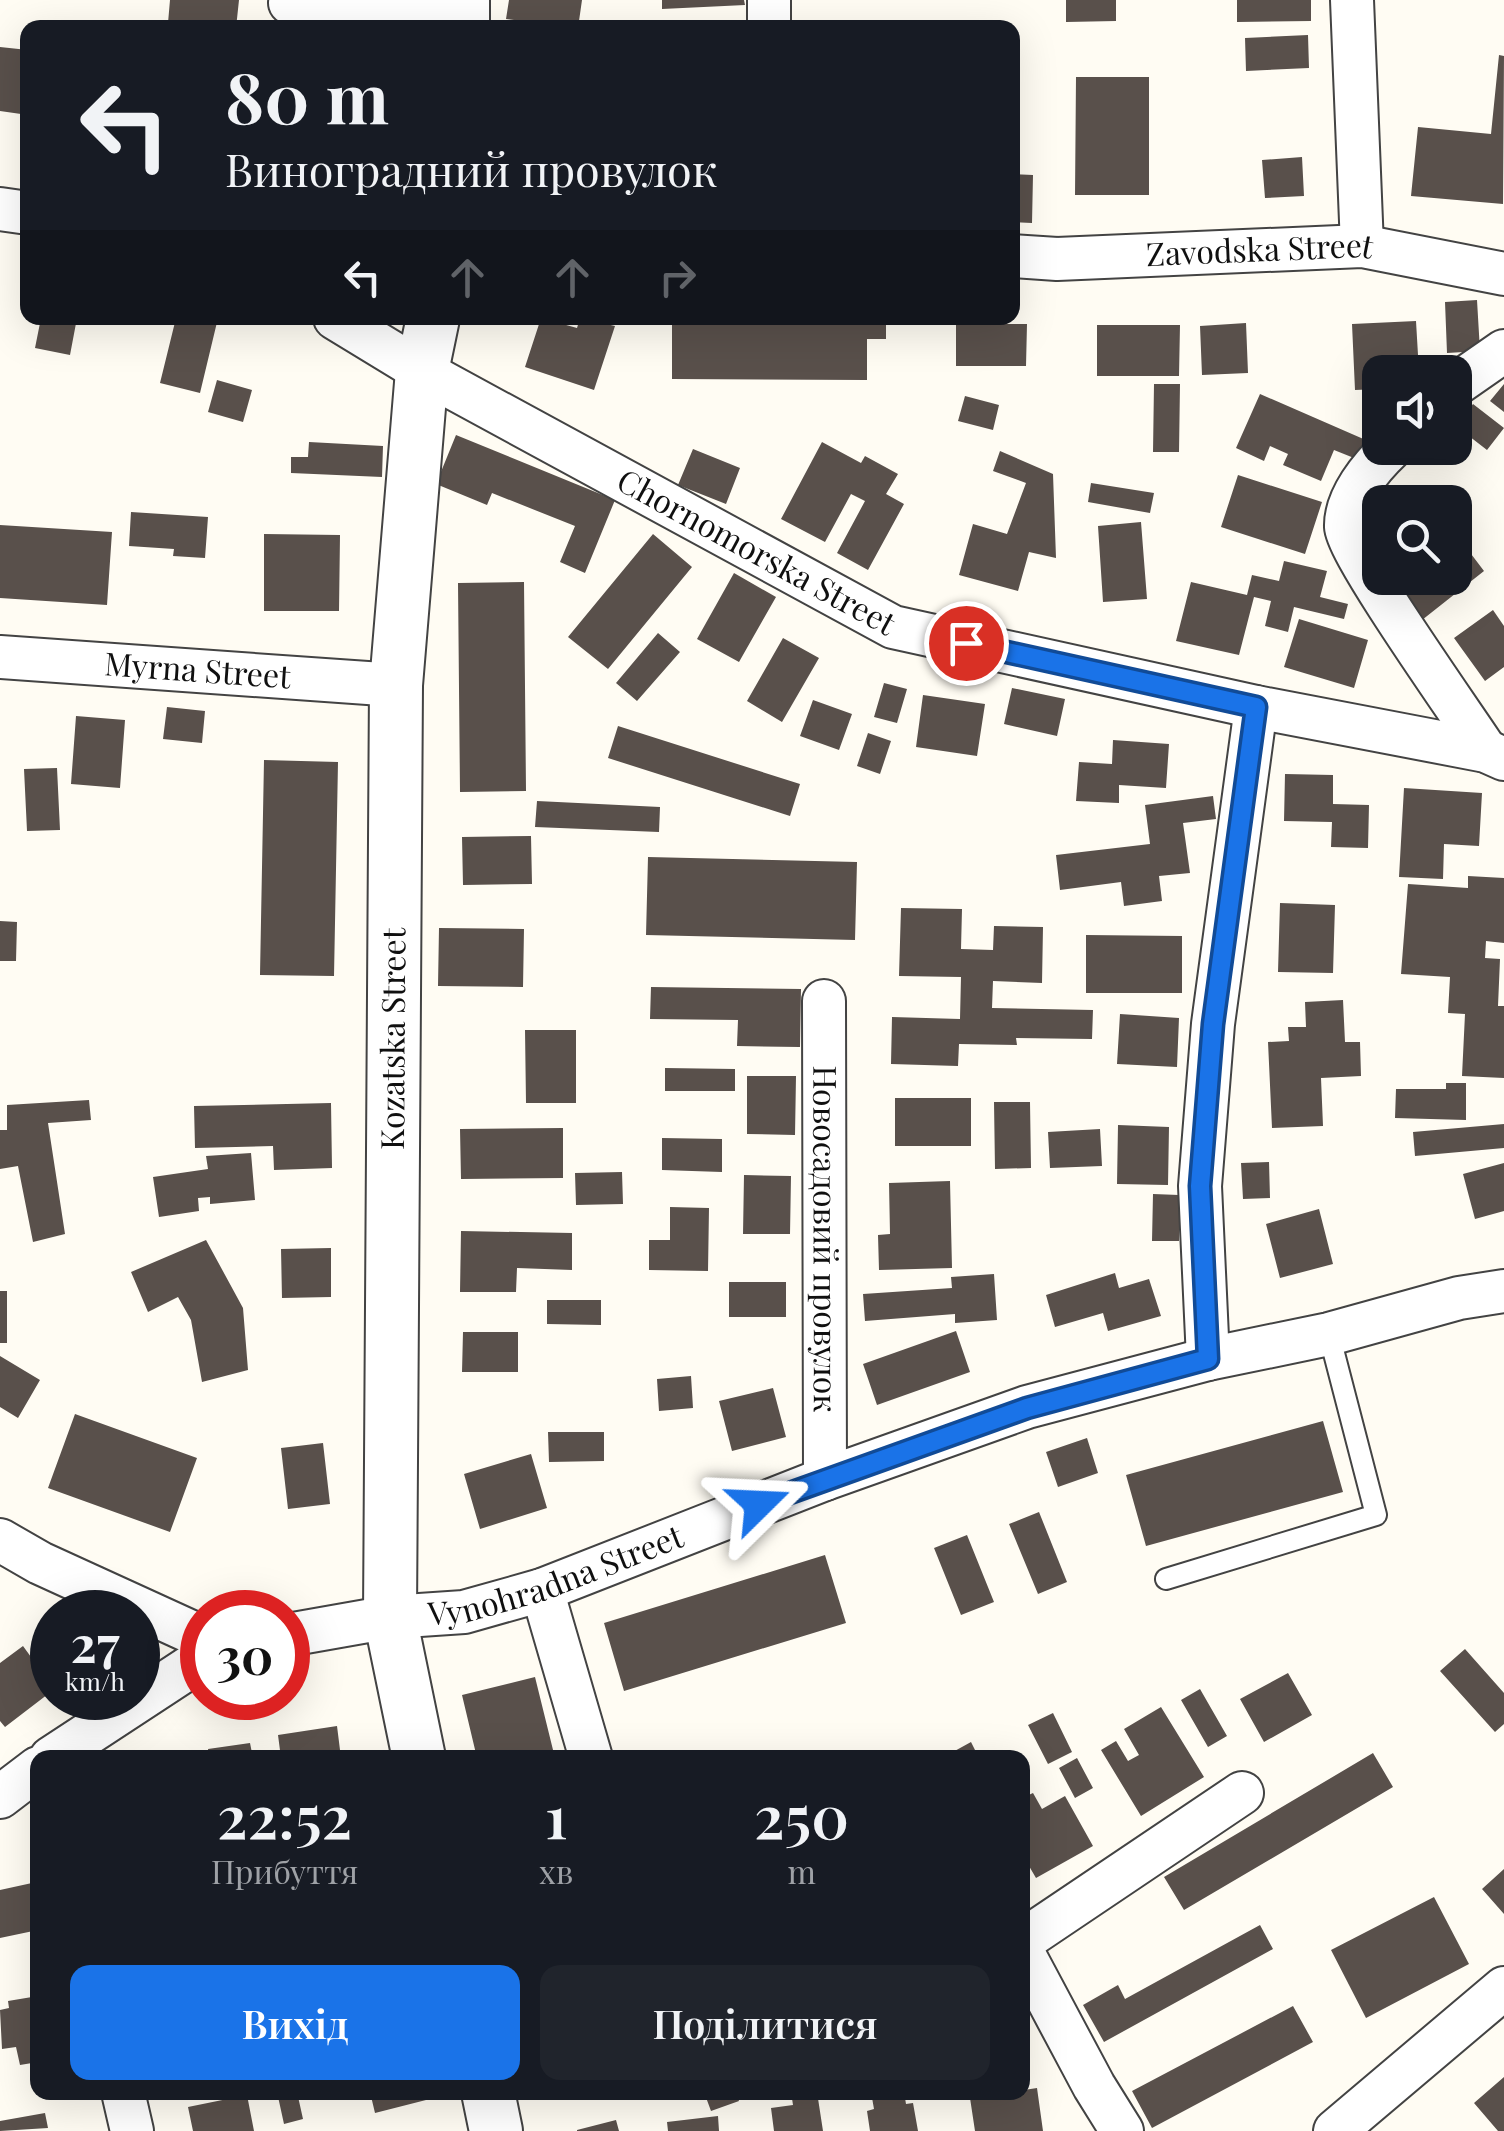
<!DOCTYPE html>
<html lang="uk">
<head>
<meta charset="utf-8">
<style>
	:root { --surface:#171b24; --page:#20242c; --text:#f1f3f6; --muted:#9ea1a6; --accent:#1a73e8 }
	body { margin:0; font-family:"Playfair Display",serif; background:var(--page); color:var(--text); height:100vh; display:flex; flex-direction:column; font-size:38px; white-space:nowrap }
	* { box-sizing:border-box; margin:0 }
	p { font-size:32px; color:var(--muted) }
	.icon { flex:none; width:55px; height:55px; fill:none; stroke:currentColor; stroke-width:2; stroke-linecap:round; stroke-linejoin:round }
	.map { position:relative; flex:1; overflow:hidden }
	.side { position:absolute; left:30px; top:1750px; width:1000px; height:350px; display:flex; flex-direction:column; background:var(--surface); border-radius:20px; box-shadow:0 10px 40px #0002 }
	.side>* { flex:none }
	.guide { position:absolute; left:20px; top:20px; width:1000px; height:305px; border-radius:20px; box-shadow:0 10px 40px #0002; background:#171b24; color:var(--text); overflow:hidden }
	.fabs { position:absolute; left:1362px; top:355px; display:grid; gap:20px }
	.fabs a { display:grid; place-items:center; width:110px; height:110px; border-radius:20px; background:var(--surface); box-shadow:0 10px 40px #0002; font-size:50px }
	.speed { position:absolute; left:30px; top:1590px; display:flex; gap:20px; font-size:50px; font-weight:700; text-align:center }
	.speed>* { display:grid; place-content:center; width:130px; height:130px; border-radius:50%; background:var(--surface); box-shadow:0 10px 40px #0002; line-height:1 }
	.speed small { font-size:25px; font-weight:400 }
	.speed .limit { border:15px solid #d22; background:#fff; color:#111 }
	.pin { position:absolute; display:grid; place-items:center; width:85px; height:85px; color:#fff; margin:-42px; border:5px solid #fff; border-radius:50%; box-shadow:0 2px 10px #0007 }
	.me { position:absolute; width:110px; margin:-55px; rotate:69deg; stroke-linejoin:round; filter:drop-shadow(0 0 8px #0008) }
	.turn { display:flex; align-items:center; gap:35px; height:210px; padding:0 40px; font-size:45px }
	.turn .icon { width:130px; height:130px; stroke-width:2.5 }
	.turn b { display:block; font-size:70px; line-height:85px }
	.lanes { display:flex; align-items:center; height:95px; padding:0 40px; background:#0003; justify-content:center; gap:50px; direction:ltr }
	.lanes .off { opacity:.35 }
	.eta { display:flex; justify-content:space-evenly; align-items:center; height:170px; text-align:center }
	.eta b { font-size:60px; font-weight:600; line-height:70px }
	.button { display:flex; gap:20px; margin-top:auto; padding:20px 40px }
	.button a { flex:1; height:115px; border-radius:20px; background:var(--accent); color:#fff; font-size:40px; font-weight:600; line-height:115px; text-align:center }
	.button a+a { background:var(--page); color:var(--text) }
	.map>svg:first-child { display:block }
</style>
</head>
<body>
<div class="map">
<svg width="1504" height="2131" viewBox="0 0 1504 2131">
	<rect width="100%" height="100%" fill="#fffcf3"/>
	<path fill="#59504b" d="M170 0H239L236 28 168 23Z
		M509 0H582L578 28 506 19Z
		M662 0H744L745 5 662 9Z
		M1066 0H1116V21L1066 22Z
		M1237 0H1311V21L1237 22Z
		M1308 35 1309 68 1246 71 1245 38Z
		M0 47 28 50V115L0 111Z
		M1499 55 1504 56 1503 204 1411 196 1418 127 1491 134Z
		M1076 77H1149V195H1075Z
		M1302 157 1304 196 1265 198 1262 160Z
		M1012 174 1033 175 1032 223 1012 222Z
		M1477 300 1480 351 1447 353 1445 302Z
		M41 318H77L70 355 35 348Z
		M176 318H218L200 393 160 383Z
		M541 318 577 328 580 318 615 326 594 390 525 367Z
		M672 318H886V339H867V380L672 379Z
		M1416 321 1419 372H1380V389L1355 390 1352 324Z
		M1246 323 1248 373 1202 375 1200 326Z
		M956 324H1027L1026 366H956Z
		M1097 325H1180L1179 376H1097Z
		M217 380 252 390 243 422 208 412Z
		M1154 384H1180L1179 452H1153Z
		M1504 384V412L1490 401Z
		M1260 394 1368 441 1359 460 1334 450 1321 481 1283 465 1288 454 1270 446 1264 461 1236 448Z
		M965 396 999 405 993 430 958 421Z
		M1473 404 1504 428 1487 450 1456 426Z
		M456 435 615 500 585 573 560 562 575 526 492 493 487 505 436 484Z
		M309 442 383 446 382 477 291 473V457H308Z
		M822 442 861 463 865 456 898 474 886 494 904 504 868 570 837 553 865 501 851 494 825 542 781 519Z
		M693 449 740 468 726 504 678 485Z
		M1000 451 1053 474 1056 558 1029 552 1018 591 959 575 973 524 1007 534 1026 483 993 471Z
		M1238 475 1322 502 1305 554 1221 527Z
		M1091 483 1154 493 1150 513 1088 502Z
		M131 512 208 517 205 558 173 556 174 549 129 546Z
		M1141 522 1147 599 1103 602 1098 526Z
		M0 525 112 532 107 605 0 598Z
		M264 534 340 535 339 611H264Z
		M653 534 692 567 608 669 568 637Z
		M1462 542 1484 571 1422 620 1399 591 1416 578H1455V547Z
		M1284 561 1327 571 1320 597 1348 604 1344 619 1294 607 1288 632 1265 626 1271 601 1254 597 1239 655 1176 641 1191 582 1247 595 1252 575 1279 581Z
		M734 573 776 597 739 662 697 639Z
		M524 582 526 791 460 792 458 583Z
		M1493 610 1504 626V667L1485 681 1454 638Z
		M1299 619 1368 640 1354 688 1284 667Z
		M658 633 680 652 637 701 616 683Z
		M783 638 819 658 782 722 747 701Z
		M884 683 907 689 897 723 874 717Z
		M1012 688 1065 699 1057 736 1004 724Z
		M923 695 985 704 977 756 916 747Z
		M813 700 852 714 839 750 800 736Z
		M167 707 205 711 202 743 163 739Z
		M76 716 125 720 120 788 71 784Z
		M618 726 800 784 790 816 608 758Z
		M868 733 891 741 880 774 857 766Z
		M1113 740 1169 744 1166 788 1119 785V803L1076 801 1079 762 1112 764Z
		M264 760 338 762 334 976 260 975Z
		M57 768 60 830 27 831 24 769Z
		M1285 774 1333 775V804L1369 805 1368 848 1331 847 1332 822 1284 821Z
		M1404 788 1482 793 1479 846 1444 844 1443 879 1399 877Z
		M1213 796 1216 819 1183 823 1190 873 1159 876 1162 901 1124 906 1121 882 1060 890 1056 855 1150 844 1145 805Z
		M537 801 660 807 659 832 535 827Z
		M531 836 532 884 463 885 462 837Z
		M648 857 857 862 855 940 646 935Z
		M1468 876 1504 878V943L1486 941 1485 958 1500 959 1498 1006H1504V1078L1462 1076 1465 1014 1448 1013 1450 977 1401 974 1408 884 1468 888Z
		M1280 903 1335 905 1333 973 1278 972Z
		M901 908 962 909 961 949 993 950 994 926 1043 927 1042 983 993 981 992 1008 1093 1010 1092 1039 1016 1038 1017 1045 959 1044 958 1066 891 1064 892 1017 960 1019 961 977 899 976Z
		M0 921 17 922 16 961H0Z
		M439 928 524 929 523 987 438 986Z
		M1086 935 1182 936V993H1086Z
		M651 987 801 989 800 1047 737 1046 738 1020 650 1019Z
		M1343 1000 1345 1042H1360L1361 1076 1321 1078 1323 1126 1272 1128 1268 1042 1289 1041 1288 1027H1306L1305 1002Z
		M1120 1014 1179 1018 1177 1067 1117 1064Z
		M525 1030H576V1103H526Z
		M665 1068 735 1069V1091H665Z
		M747 1076H796L795 1135 747 1134Z
		M1446 1083H1466V1120L1395 1118 1396 1089H1446Z
		M895 1098H971V1146H895Z
		M89 1100 91 1120 48 1123 65 1234 33 1242 18 1166 0 1169V1130H7V1105Z
		M994 1102H1030L1031 1168 995 1169Z
		M331 1103 332 1168 274 1170 273 1146 195 1148 194 1106Z
		M1504 1124V1148L1415 1156 1413 1132Z
		M1118 1125 1169 1127 1168 1185 1117 1184Z
		M563 1128V1178L461 1179 460 1129Z
		M1100 1129 1102 1166 1050 1168 1048 1132Z
		M662 1138 722 1139V1172L662 1170Z
		M251 1153 255 1200 210 1204V1197L198 1198 199 1211 159 1217 153 1177 208 1169 206 1156Z
		M1269 1162 1270 1198 1243 1199 1241 1163Z
		M1504 1163V1211L1475 1219 1463 1174Z
		M622 1172 623 1204 576 1205 575 1173Z
		M744 1175 791 1176 790 1234H743Z
		M950 1181 952 1268 879 1270 878 1235 890 1234 889 1183Z
		M1153 1194 1179 1195V1241H1152Z
		M670 1207 709 1208 708 1271 649 1270V1240H670Z
		M1319 1209 1333 1264 1280 1278 1266 1224Z
		M461 1231 572 1233V1270L517 1268 516 1292H460Z
		M206 1240 243 1308 248 1370 202 1382 191 1320 178 1297 148 1312 131 1272Z
		M331 1248V1297L282 1298 281 1249Z
		M1115 1273 1119 1288 1149 1279 1161 1316 1108 1331 1103 1313 1055 1327 1046 1295Z
		M994 1274 997 1320 955 1323V1314L865 1321 863 1294 952 1288 951 1277Z
		M729 1282H786V1317H729Z
		M0 1291H7V1343H0Z
		M547 1300H601V1325L547 1324Z
		M956 1331 970 1372 877 1405 863 1364Z
		M463 1332H518V1372H462Z
		M0 1356 40 1380 18 1418 0 1407Z
		M691 1376 693 1408 659 1411 657 1379Z
		M773 1388 786 1437 732 1451 719 1401Z
		M75 1414 197 1458 170 1532 48 1488Z
		M1323 1421 1343 1492 1146 1546 1126 1475Z
		M548 1432H604V1461L549 1462Z
		M1087 1438 1098 1473 1058 1487 1046 1452Z
		M323 1443 330 1504 288 1509 281 1448Z
		M531 1454 547 1508 480 1529 464 1474Z
		M1039 1512 1067 1582 1038 1594 1009 1524Z
		M967 1535 994 1602 961 1615 934 1548Z
		M825 1555 846 1623 624 1691 604 1623Z
		M23 1646 52 1686V1691L5 1727 0 1721V1663Z
		M1465 1649 1504 1693V1724L1495 1732 1440 1671Z
		M1288 1673 1312 1715 1264 1742 1240 1699Z
		M535 1677 555 1758H477L462 1695Z
		M1200 1689 1227 1736 1208 1747 1181 1700Z
		M1161 1707 1204 1777 1141 1816 1101 1750 1116 1741 1128 1761 1139 1755 1124 1729Z
		M1053 1713 1072 1752 1048 1764 1028 1725Z
		M337 1726 341 1758H281L278 1735Z
		M971 1742 979 1758H942Z
		M250 1743 253 1758H209L208 1749Z
		M1373 1753 1393 1787 1184 1910 1164 1877Z
		M1077 1758 1093 1788 1075 1798 1059 1768Z
		M1033 1793 1042 1809 1065 1796 1093 1846 1036 1878 1022 1854V1798Z
		M1504 1869V1914L1482 1889Z
		M32 1883 38 1930 0 1938V1890Z
		M1434 1897 1469 1964 1366 2018 1331 1950Z
		M1260 1925 1273 1949 1104 2042 1083 2005 1118 1985 1125 1999Z
		M38 1996V2062L20 2065 16 2047 2 2049 0 2010 9 2008 8 2001Z
		M1293 2006 1313 2042 1152 2128 1132 2091Z
		M1504 2077V2131H1498L1474 2103Z
		M1037 2088 1043 2131H975L970 2098Z
		M277 2092H297L303 2119 284 2124Z
		M370 2092H424L426 2100 375 2113Z
		M704 2092H736L739 2101 711 2111Z
		M791 2092H817L823 2131H774L771 2108 793 2105Z
		M871 2092H904L906 2104 913 2103 918 2131H870L867 2111 874 2109Z
		M247 2095 254 2131H193L188 2107Z
		M45 2113 48 2128 0 2131V2121Z
		M718 2116 719 2131H668L667 2122Z
		M616 2120 619 2131H577V2130Z"/>
	<g fill="none" stroke-linecap="round" stroke-linejoin="round">
		<defs>
			<path id="service" d="M1166 1579 1376 1515 1329 1334"/>
			<g id="minor">
				<path d="M1352 0 1362 246"/>
				<path d="M290 3 464 23"/>
				<path d="M769 28V0"/>
				<path d="M0 209 28 213"/>
				<path id="s1" d="M1012 256 1057 259 1362 246 1504 274"/>
				<path id="s2" d="M335 318 422 371 893 627 1256 707 1486 751 1504 759"/>
				<path d="M1455 385 1504 351"/>
				<path d="M1391 448C1371 467 1345 498 1346 527 1347 553 1464 717 1486 751"/>
				<path id="s3" d="M0 657 396 685"/>
				<path id="s4" d="M824 1001 825 1479"/>
				<path d="M1208 1359 1200 1186 1213 1024 1256 707"/>
				<path d="M0 1540 40 1563 202 1637"/>
				<path d="M542 1590 591 1758"/>
				<path id="s5" d="M288 1635 390 1617 464 1612 542 1590 825 1479 1027 1407 1208 1359 1329 1334 1459 1298 1504 1291"/>
				<path d="M51 1758 202 1659"/>
				<path d="M0 1797 38 1768"/>
				<path d="M1022 1941 1242 1793"/>
				<path d="M1022 1951 1094 2086 1122 2131"/>
				<path d="M123 2092 132 2131"/>
				<path d="M1335 2131 1504 1988"/>
			</g>
			<g id="tertiary">
				<path d="M463 28V0"/>
				<path id="s6" d="M419 1758 390 1617 396 685 422 371 433 318"/>
				<path d="M488 2092 496 2131"/>
			</g>
		</defs>
		<use href="#service" stroke="#434343" stroke-width="24"/>
		<use href="#minor" stroke="#434343" stroke-width="46"/>
		<use href="#tertiary" stroke="#434343" stroke-width="56"/>
		<use href="#service" stroke="#fff" stroke-width="20"/>
		<use href="#minor" stroke="#fff" stroke-width="42"/>
		<use href="#tertiary" stroke="#fff" stroke-width="52"/>
	</g>
	<g fill="none" stroke-linecap="round" stroke-linejoin="round">
		<defs>
			<path id="route" d="M759 1504 1027 1408 1208 1359 1200 1186 1213 1024 1256 707 966 643"/>
		</defs>
		<use href="#route" stroke="#114b97" stroke-width="25"/>
		<use href="#route" stroke="#1a73e8" stroke-width="18"/>
	</g>
	<g text-anchor="middle" stroke-width="10" stroke-linejoin="round" paint-order="stroke">
		<g font-size="32" fill="#101010" stroke="#fff">
			<text dy="11" stroke="none"><textPath href="#s1" startOffset="248">Zavodska Street</textPath></text>
			<text dy="11" stroke="none"><textPath href="#s2" startOffset="482">Chornomorska Street</textPath></text>
			<text dy="11" stroke="none"><textPath href="#s3" startOffset="198">Myrna Street</textPath></text>
			<text dy="11" stroke="none"><textPath href="#s6" startOffset="722">Kozatska Street</textPath></text>
			<text dy="11" stroke="none"><textPath href="#s4" startOffset="238">Новосадовий провулок</textPath></text>
			<text dy="11" stroke="none"><textPath href="#s5" startOffset="275">Vynohradna Street</textPath></text>
		</g>
	</g>
</svg>
<div class="fabs">
<a><svg class="icon" aria-label="sound" viewBox="0 0 24 24"><path d="M4 9h4l5-4v14l-5-4H4zM17 9q2 3 0 6"/></svg></a>
<a><svg class="icon" aria-label="search" viewBox="0 0 24 24"><circle cx="10" cy="10" r="6"/><path d="M15 15l6 6"/></svg></a>
</div>
<div class="speed"><div>27<small>km/h</small></div><div class="limit">30</div></div>
<div class="pin" style="left:966px;top:643px;background:#d93025"><svg class="icon" aria-label="arrive" viewBox="0 0 24 24"><path d="M6 21V4h12l-3 4 3 4H6"/></svg></div>
<svg class="me" style="left:759px;top:1504px" viewBox="-20 -20 40 40"><path d="M0-17L14 15 0 8-14 15z" fill="#1a73e8" stroke="#fff" stroke-width="4"/></svg>
<div class="guide">
<div class="turn"><svg class="icon" aria-label="left" viewBox="0 0 24 24"><path d="M17 20v-9H6M10 6l-5 5 5 5"/></svg><div><b>80 m</b>Виноградний провулок</div></div>
<div class="lanes"><svg class="icon" aria-label="left" viewBox="0 0 24 24"><path d="M17 20v-9H6M10 6l-5 5 5 5"/></svg><svg class="icon off" aria-label="ahead" viewBox="0 0 24 24"><path d="M12 20V5M6 11l6-6 6 6"/></svg><svg class="icon off" aria-label="ahead" viewBox="0 0 24 24"><path d="M12 20V5M6 11l6-6 6 6"/></svg><svg class="icon off" aria-label="right" viewBox="0 0 24 24"><path d="M7 20v-9h11M14 6l5 5-5 5"/></svg></div>
</div>
<section class="side">
<div class="eta">
<div><b>22:52</b><p>Прибуття</p></div>
<div><b>1</b><p>хв</p></div>
<div><b>250</b><p>m</p></div>
</div>
<div class="button"><a>Вихід</a><a>Поділитися</a></div>
</section>
</div>
</body>
</html>
